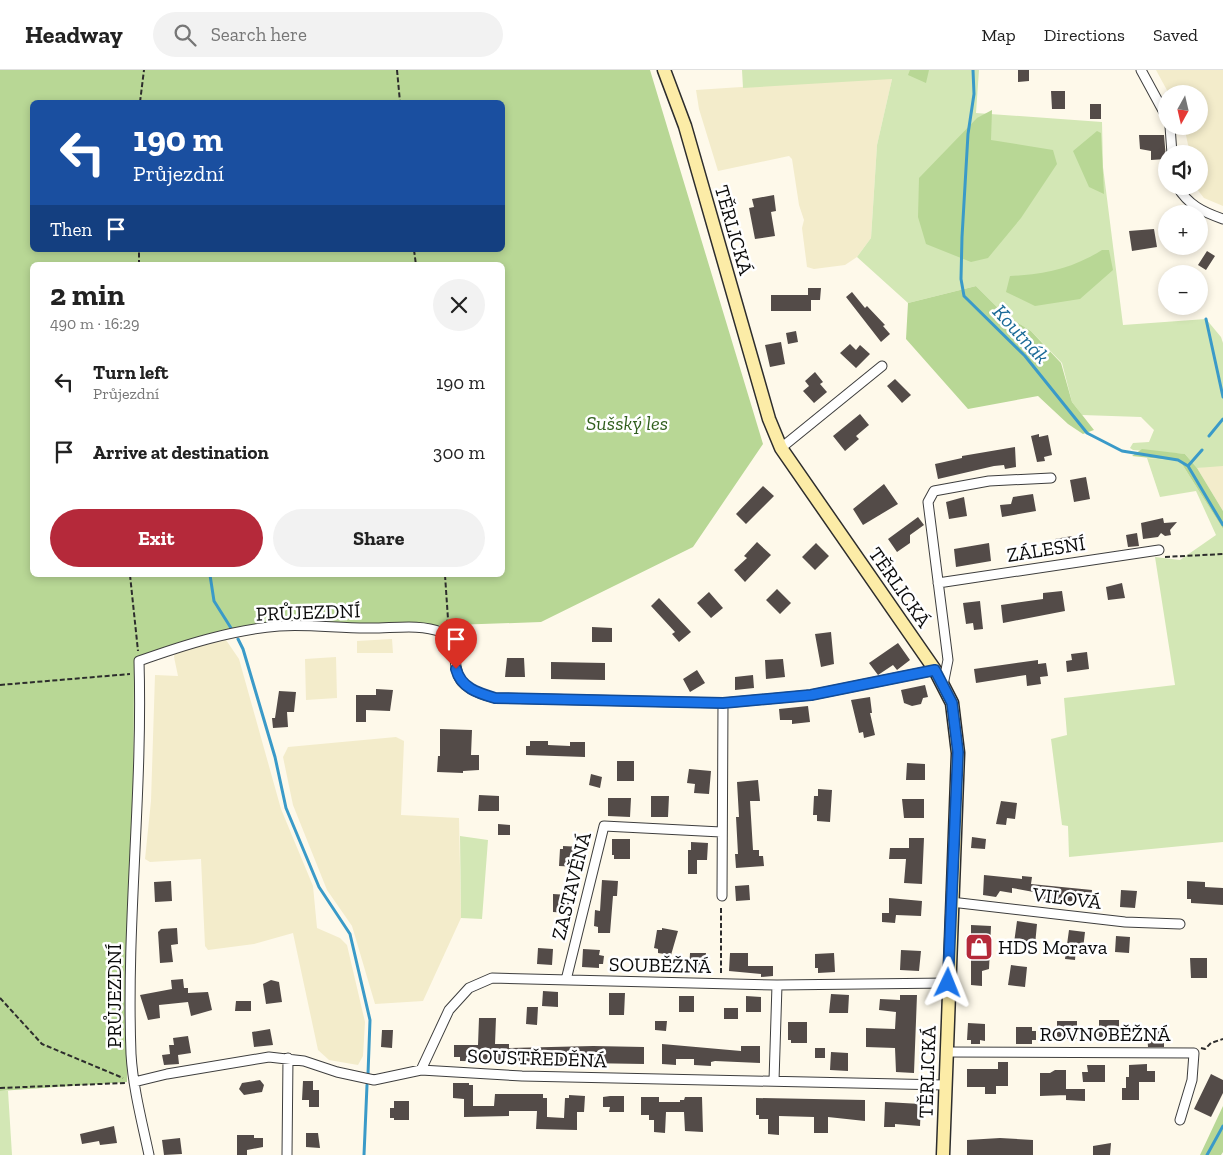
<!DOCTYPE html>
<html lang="en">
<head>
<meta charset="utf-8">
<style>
	:root { --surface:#fff; --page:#f2f2f2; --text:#222; --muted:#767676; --line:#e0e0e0; --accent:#b5293a }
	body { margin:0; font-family:"Zilla Slab",serif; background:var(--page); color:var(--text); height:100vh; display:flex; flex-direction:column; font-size:19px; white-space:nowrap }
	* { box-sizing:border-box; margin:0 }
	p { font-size:16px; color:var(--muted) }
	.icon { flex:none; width:28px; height:28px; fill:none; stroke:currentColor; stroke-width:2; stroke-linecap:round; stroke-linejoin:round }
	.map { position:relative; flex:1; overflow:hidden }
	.details { position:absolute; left:30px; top:192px; width:475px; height:315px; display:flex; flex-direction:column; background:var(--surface); border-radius:8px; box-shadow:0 2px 8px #0003 }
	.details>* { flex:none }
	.guide { position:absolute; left:30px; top:30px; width:475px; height:152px; border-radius:8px; box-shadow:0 2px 8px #0003; background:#1a4fa0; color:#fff; overflow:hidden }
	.needle { width:32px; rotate:188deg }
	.tools { position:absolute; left:1158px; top:15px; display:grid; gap:10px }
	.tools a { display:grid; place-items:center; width:50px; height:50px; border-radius:50%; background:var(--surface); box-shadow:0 2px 8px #0003; font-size:25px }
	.pin { position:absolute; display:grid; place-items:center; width:42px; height:42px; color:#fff; margin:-51px -21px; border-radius:50% 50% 50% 0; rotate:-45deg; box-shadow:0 0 5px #0007 }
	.pin .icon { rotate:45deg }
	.me { position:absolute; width:55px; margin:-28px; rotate:2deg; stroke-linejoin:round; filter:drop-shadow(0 0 4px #0008) }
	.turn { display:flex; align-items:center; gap:18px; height:105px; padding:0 20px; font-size:22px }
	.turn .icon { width:65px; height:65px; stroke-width:2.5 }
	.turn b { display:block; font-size:35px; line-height:42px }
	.then { display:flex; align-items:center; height:48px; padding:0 20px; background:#0003; gap:10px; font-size:19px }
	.round { display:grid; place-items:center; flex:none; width:52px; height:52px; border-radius:26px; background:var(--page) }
	.headline { display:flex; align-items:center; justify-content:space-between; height:85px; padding:0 20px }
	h1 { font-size:30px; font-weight:700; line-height:38px }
	.action { display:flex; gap:10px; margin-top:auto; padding:10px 20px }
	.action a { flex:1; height:58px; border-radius:30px; background:var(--accent); color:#fff; font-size:20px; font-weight:700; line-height:58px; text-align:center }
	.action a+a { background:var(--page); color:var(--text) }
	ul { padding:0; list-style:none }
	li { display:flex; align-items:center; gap:15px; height:70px; padding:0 20px }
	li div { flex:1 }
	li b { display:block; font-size:19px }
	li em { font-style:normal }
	header { display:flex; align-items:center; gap:30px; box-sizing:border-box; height:70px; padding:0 25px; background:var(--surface); border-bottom:1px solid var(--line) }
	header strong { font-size:24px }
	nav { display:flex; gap:28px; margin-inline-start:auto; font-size:18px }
	.search { width:350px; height:45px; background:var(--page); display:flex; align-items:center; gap:12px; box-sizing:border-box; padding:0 18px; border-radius:28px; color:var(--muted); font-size:19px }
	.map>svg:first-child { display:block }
</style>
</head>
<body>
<header>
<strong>Headway</strong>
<div class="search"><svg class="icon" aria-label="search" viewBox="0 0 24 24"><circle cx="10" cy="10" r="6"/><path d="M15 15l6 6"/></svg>Search here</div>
<nav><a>Map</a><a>Directions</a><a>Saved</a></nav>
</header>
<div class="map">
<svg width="1223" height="1085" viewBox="0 0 1223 1085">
	<rect width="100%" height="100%" fill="#fef9ea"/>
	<path fill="#f3eccb" d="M1156 0H1223V136L1204 128 1196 118 1195 116H1199V84H1190L1184 56H1199V24H1169Z
		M860 9H892L877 75 871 168 857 187 845 195 814 199 807 197 802 158 804 150 799 135 792 89 789 86 718 101 699 39 696 20Z
		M1217 395 1223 396V441L1197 398Z
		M392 569 393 583H357V571Z
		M226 570 239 589 281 739 313 816 317 858 340 868 347 875 365 952 363 986 358 995 329 990 318 980 293 863 254 874 208 880 205 876 201 789 150 792 145 789 151 731 155 605 178 606 174 587 175 582Z
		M336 587 337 628 306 630 305 589Z
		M396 667 404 671 401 745 459 748 461 848 423 931 375 934 352 856 327 820 293 735 283 687 288 677Z"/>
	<path fill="#d3e7b5" d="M742 0H979L976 43 1102 52 1103 97 1123 255 1206 249 1221 267 1223 273V396L1197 398 1185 384 1133 380 1130 378 1133 373 1149 372 1154 360 1141 347 1082 345 1072 332 1062 293 1031 261 1004 244 976 216 908 233 857 187 871 168 877 75 892 9 743 18Z
		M1147 388 1180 391 1223 459V772L1069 787 1068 756 1062 755 1051 669 1067 665 1064 628 1175 615 1155 487 1180 490 1216 465 1196 421 1160 427Z
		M460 766 488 770 482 849 461 848Z
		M0 1021H8L12 1085H0Z"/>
	<path fill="#b8d795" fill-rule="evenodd" d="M0 0H650L763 374 693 477 541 552 367 558 279 556 226 565 139 591 134 599 133 805 127 1012 0 1021ZM32 32H502V180H32ZM32 195H502V505H32Z
		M910 0H929L926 13 908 5Z
		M992 40 991 70 1053 80 1057 94 1021 148 988 188 971 192 926 174 918 147 919 108 977 48Z
		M1097 61 1101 63 1104 124 1089 117 1073 81Z
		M1102 180H1109L1113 200 1080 229 1035 236 1006 222 1010 206C1046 204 1071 199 1102 180Z
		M976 216 1004 244 1031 261 1061 293 1072 332 1094 360 1083 364 1068 354 1038 326 968 339 906 269 908 233Z
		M1142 379 1185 384 1197 398 1223 441V459L1180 391 1132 386Z
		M1223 1036V1082L1221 1085H1200Z"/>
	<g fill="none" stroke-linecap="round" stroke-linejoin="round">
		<path stroke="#3a9ac8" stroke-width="3" d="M973 0 974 24 968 64 962 167 961 209 964 226 1025 286 1087 363 1122 381 1178 390 1188 396 1223 455
			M1206 249 1223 327
			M1209 366 1223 349
			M1188 396 1202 380
			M210 505 214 531 231 558
			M238 569 243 579 275 687 286 738 319 817 350 864 370 950 368 1004
			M364 1085 367 1015
			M1207 1085 1223 1056"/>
	</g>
	<path fill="#534b48" d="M1018 0H1029V11L1018 12Z
		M1051 21H1065V39H1052Z
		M1090 34H1101V49H1090Z
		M1139 65H1164L1166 89 1151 90V81L1140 79Z
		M774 125 776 141 771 142 775 166 755 169 749 138 754 137 752 129Z
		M1154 159 1157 177 1132 181 1129 161Z
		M1207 181 1215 186 1206 200 1198 195Z
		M808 218H821L820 230H811V241H771V225H808Z
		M852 222 865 238 867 236 885 255 883 256 890 264 881 272 846 227Z
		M796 261 798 272 788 274 786 263Z
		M781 272 785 294 770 297 765 275Z
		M850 274 856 280 860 275 870 284 856 298 840 283Z
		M815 302 823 312 820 314 827 322 814 333 803 321 809 316 805 311Z
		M895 309 911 325 902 333 887 316Z
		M860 344 869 355 856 366 859 369 845 381 833 366Z
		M1039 364V367L1048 365 1052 385 1044 387 1045 391 1037 392 1031 366Z
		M1015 377 1016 397 1005 399 1004 395 994 396 938 409 935 394 962 388V386Z
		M1086 407 1090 429 1074 432 1070 410Z
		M884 414 898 434 863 455 853 439Z
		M763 416 774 426 746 454 736 444Z
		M1033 424 1036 441 1002 447 1000 435 1011 434 1013 427Z
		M964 427 967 446 949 449 946 432Z
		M918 447 924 455 910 465V473L897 482 888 469Z
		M1163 448 1164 453 1177 452 1170 460 1171 465 1165 466 1161 463 1158 467 1143 469 1141 453Z
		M1137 463 1139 476 1128 477 1126 465Z
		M1072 466 1076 476 1072 481 1057 483 1055 469Z
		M757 472 771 485 745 512 734 500 747 488 744 486Z
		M816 473 829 486 815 500 802 487Z
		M989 473 991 491 956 497 954 479Z
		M1122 513 1125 528 1108 530 1106 517Z
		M777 519 791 533 780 544 766 530Z
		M1062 521 1065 541 1003 553 1001 535 1043 529V523Z
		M709 522 723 538 711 548 697 533Z
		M659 528 691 562 679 572 672 564 675 562 651 536Z
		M980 531 983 559 974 560 973 553 966 554 963 533Z
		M592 557 612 558V572H592Z
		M831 562 834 594 821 597 815 564Z
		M898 573 910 590 897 600 893 595 878 605 869 593Z
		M1087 582 1089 599 1067 602 1066 591 1072 590 1071 584Z
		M507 588H524L525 607H505Z
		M783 589 785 607 766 609 765 590Z
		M1038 590V594L1046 593 1048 606 1040 607 1041 614 1027 616 1026 605 976 613 974 599Z
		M551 592 605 593V610L551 609Z
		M697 600 705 613 690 622 683 609Z
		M753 605 754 618 735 620V607Z
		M925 615 928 627 923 628 921 634 912 636 904 633 901 620Z
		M376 619 393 620 390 641 366 640V652H356V625H376Z
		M279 621 296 622 294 642H287L288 657 273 658 272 648H275Z
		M870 627 872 643H870L875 665 864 668 863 662 859 663 851 630Z
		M808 636 810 652 792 654V650H780L779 639Z
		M440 659 472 660 471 685H479V700L463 701V703L437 702 438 686H440Z
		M530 671H548V675L570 676V672H585V687L526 685V676H530Z
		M617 691H634V711H617Z
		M907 693 925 694V710H906Z
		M689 699 711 701 709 724 694 723 695 714 687 713Z
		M591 704 602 707 600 718 589 715Z
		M758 710 760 731H750L753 780H759V786H763L764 796 736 798 735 784H738L736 747H739L737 712Z
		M818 719 832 720 830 752 817 751V745H813L814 726H818Z
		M479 725 499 726V741H478Z
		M651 726H669L668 747H651Z
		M608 728H631L630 747 608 746Z
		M902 729H924V748H904Z
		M1001 731 1017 733 1015 749 1007 748 1006 755 996 754Z
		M498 754 510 755V765H498Z
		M972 767 986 769 985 779 971 778Z
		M909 768H924L922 814 904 813 906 789H889L890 778H909Z
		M612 769H630V789H614V785H612Z
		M691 772 708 773 707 790H697V804H688V780H691Z
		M563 776 582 777 581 797 559 796 560 779H563Z
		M984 805 1022 809V806L1032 807 1031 814 1092 820 1091 833 1038 829 1039 823 1012 818V823L1000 821 996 827 983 825Z
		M602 810 618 811 617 826H613L610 863H598V857L594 856 595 840 600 841Z
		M171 811 172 831 155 832 154 812Z
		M1187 811 1205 812V817L1223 818V835L1191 833V829H1187Z
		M749 815 750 830 736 831 735 816Z
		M1121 820 1137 821 1135 838 1120 837Z
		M553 824 569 825V843L553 842Z
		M889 828 922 831 921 846 896 845 895 853 882 852V843H889Z
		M1017 851 1037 854 1035 875 1014 873Z
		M971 855 991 856 989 899 982 901V916L971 915Z
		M177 858 178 874 171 875 173 892 160 893 158 862 161 859Z
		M662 858 678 861 671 885 658 883V879L654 878 657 860H662Z
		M1069 860 1085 862 1083 879 1076 878 1075 890 1065 889Z
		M1116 866 1130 867 1129 883 1115 882Z
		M538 878 553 879 552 895 537 894Z
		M583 879 600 880 599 885 604 886 603 894H599V898L582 897Z
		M901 880 921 881 919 901 900 900Z
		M690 883H706L705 902 689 899Z
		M730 883H748V896H773V906L761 907V904L729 901Z
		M834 883 835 902 818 903V898H815V884Z
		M1190 888H1207V908H1191Z
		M1011 895 1027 897 1025 917 1008 915Z
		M183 909 184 918H188V923L208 922 212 940 191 946 188 932 159 935 160 948 148 950 140 925 172 919 171 910Z
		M271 910 279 912 282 932 266 934 263 914Z
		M543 921 558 922V937L542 936Z
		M609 923H625L624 945H609Z
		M831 924 849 925 848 943H829Z
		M900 925H917L914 1003 896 1002 895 978 866 977V958L895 959 896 942 879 940 880 929 900 930Z
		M679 926H694V942H679Z
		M746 926 761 927V942H746Z
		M236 931H251V941H235Z
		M527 937H538L537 955 526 954Z
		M724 938H738V949H724Z
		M479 948H496L495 974H509V978L593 976 644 977V994L460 991V987H454V975H478Z
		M1099 950H1119V969H1099Z
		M655 951H667L666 961 655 960Z
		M1057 951H1077V969H1057Z
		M788 952H807V973H791V970H788Z
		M968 953 985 954V971L980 970V974H971V970H967Z
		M1016 957H1032V961H1036V970H1032V974H1016Z
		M270 959 273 975 254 977 252 962Z
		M1162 959V963H1164V977H1148L1147 962H1150V960Z
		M382 960H393L392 978 381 977Z
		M188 966 191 983 178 985 179 994 164 995 162 985 170 984 169 975H174L173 968Z
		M662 974 741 981V976H760V993L715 991 711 992V996L694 995V989H676V995L662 994Z
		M815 978H825V988H815Z
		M831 982 848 983V1001L830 1000Z
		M998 992H1008V1016H996V1024H985V1017H967V999H998Z
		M1147 994V1001H1155V1012H1139V1030H1122V1018H1126V1007H1129V995Z
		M1087 995H1105V1012H1083L1082 1002H1088Z
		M1055 1000H1066V1025L1040 1026V1003H1050Z
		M1211 1004 1223 1010V1023L1211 1047 1194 1039Z
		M260 1010 264 1015 262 1022 244 1025 239 1019 242 1013Z
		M303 1011H313V1020H319V1037H309V1030H302Z
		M453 1013H469V1015H473V1036H494L495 1024H543V1028H547V1047L564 1048 565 1028H569V1025L585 1026 584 1042H577V1060L536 1059 537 1041H509V1046L464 1047V1029L453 1028Z
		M1066 1019H1085V1031L1066 1030Z
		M610 1026H624V1042H609L610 1037H603V1027Z
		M641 1027H659V1032H680V1030H684L685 1027H702L703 1062 685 1061 684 1042H666L665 1063 654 1062V1050H649V1045H641Z
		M756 1028 865 1030V1051L828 1047V1063H814V1047L779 1046V1065L768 1064V1049H759V1045H756Z
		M394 1031H409V1050H394V1048H390V1038H394Z
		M885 1032 921 1034 920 1056 895 1054V1057H884Z
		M114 1056 117 1073 100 1075 99 1071 82 1074 80 1064Z
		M306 1063H318L320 1078 306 1077Z
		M237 1065H254V1068H263V1077L247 1080V1085H237Z
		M180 1068 182 1084 164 1085 162 1070Z
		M1000 1068 1033 1070V1085H967V1070Z
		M1111 1073 1110 1085H1093V1076Z"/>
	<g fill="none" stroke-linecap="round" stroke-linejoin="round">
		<defs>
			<path id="street" d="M1141 0 1166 46
				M1170 56 1172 84
				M1177 116C1188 135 1203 142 1223 149
				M781 378 882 296
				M938 513 1159 480
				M943 615 948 590 928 432 934 421 989 411 1051 408
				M722 826 723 633
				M951 832 1125 852 1180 854
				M566 910 604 756 721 762
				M946 982 1194 983 1192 1010 1180 1050
				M421 1000 449 940 469 918 492 908 777 915 948 913
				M774 1011 777 915
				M134 1012 167 1004 269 987 304 991 337 1002 374 1010 421 1000 522 1006 945 1015
				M149 1085C142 1052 133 1018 131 984 126 853 143 722 139 591 184 575 231 560 279 556 307 554 337 558 366 558 389 559 419 553 441 562 461 570 450 598 462 612 470 621 484 625 495 628L723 633 811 625 935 600
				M287 1085 288 988"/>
			<path id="secondary" d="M664 0 685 56 769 349 781 378 935 600 952 633 958 683 943 1085"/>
		</defs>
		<use href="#street" stroke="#3e3e3e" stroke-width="11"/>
		<use href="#secondary" stroke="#2d2d2d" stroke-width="15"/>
		<path stroke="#2d2d2d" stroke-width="2" stroke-dasharray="5 2.5" stroke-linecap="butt" d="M397 0 400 32
			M140 32 144 0
			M414 180 416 195
			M139 195V180
			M1165 487 1223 484
			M130 505 138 581
			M445 505 448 549 446 555
			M0 615 130 604
			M721 903V836
			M0 928 42 974 123 1008
			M1201 978 1205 979 1211 973 1223 969
			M0 1018 125 1013"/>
		<use href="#street" stroke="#fff" stroke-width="9"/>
		<use href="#secondary" stroke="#fceca7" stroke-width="12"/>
	</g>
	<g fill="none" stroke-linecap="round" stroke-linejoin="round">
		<defs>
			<path id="route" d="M456 599C461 618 478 623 495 628L723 633 811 625 935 600 952 633 958 682 948 913"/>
		</defs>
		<use href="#route" stroke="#114b97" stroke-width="12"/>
		<use href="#route" stroke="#1a73e8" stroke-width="9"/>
	</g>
	<defs>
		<symbol id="shop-square" viewBox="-11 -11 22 22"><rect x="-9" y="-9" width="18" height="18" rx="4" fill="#b5293a" stroke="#fff"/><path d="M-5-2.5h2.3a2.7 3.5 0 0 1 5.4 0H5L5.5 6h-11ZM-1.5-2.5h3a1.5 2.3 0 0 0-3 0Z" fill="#fff"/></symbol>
	</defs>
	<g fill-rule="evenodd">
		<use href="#shop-square" x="963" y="861" width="32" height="32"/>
	</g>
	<g text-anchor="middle" stroke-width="5" stroke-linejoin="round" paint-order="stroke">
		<g font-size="20" fill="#0b0b0b" stroke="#fff">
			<text transform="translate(734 160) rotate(74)" y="7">TĚRLICKÁ</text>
			<text transform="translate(1046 479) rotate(-9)" y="7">ZÁLESNÍ</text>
			<text transform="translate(900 517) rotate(55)" y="7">TĚRLICKÁ</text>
			<text transform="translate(308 542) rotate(-2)" y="7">PRŮJEZDNÍ</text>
			<text transform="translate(571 816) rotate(-76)" y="7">ZASTAVĚNÁ</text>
			<text transform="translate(1067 828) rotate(7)" y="7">VILOVÁ</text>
			<text transform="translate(660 895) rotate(1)" y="7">SOUBĚŽNÁ</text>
			<text transform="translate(114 926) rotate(-90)" y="7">PRŮJEZDNÍ</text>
			<text x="1105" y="971">ROVNOBĚŽNÁ</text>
			<text transform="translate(537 988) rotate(2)" y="7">SOUSTŘEDĚNÁ</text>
			<text transform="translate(927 1002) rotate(-88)" y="7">TĚRLICKÁ</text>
		</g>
		<g font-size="20" font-style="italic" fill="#315f1e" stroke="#fff">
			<text x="627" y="360">Sušský les</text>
		</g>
		<g font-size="20" fill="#0b0b0b" stroke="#fff" text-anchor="start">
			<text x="998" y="884">HDS Morava</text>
		</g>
		<g font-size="21" font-style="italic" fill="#1a6a97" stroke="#fff">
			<text transform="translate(1021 264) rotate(47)" y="7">Koutnák</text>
		</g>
	</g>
</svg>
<div class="tools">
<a><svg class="needle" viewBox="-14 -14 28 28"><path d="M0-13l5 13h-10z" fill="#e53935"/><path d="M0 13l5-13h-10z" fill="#767676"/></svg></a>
<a><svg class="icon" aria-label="sound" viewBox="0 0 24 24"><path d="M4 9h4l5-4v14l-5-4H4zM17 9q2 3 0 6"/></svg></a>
<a>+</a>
<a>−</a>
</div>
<div class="pin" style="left:456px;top:599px;background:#d93025"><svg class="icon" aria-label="arrive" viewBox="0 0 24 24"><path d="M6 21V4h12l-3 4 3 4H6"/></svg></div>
<svg class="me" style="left:948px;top:913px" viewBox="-20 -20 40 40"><path d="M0-17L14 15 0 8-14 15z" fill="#1a73e8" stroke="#fff" stroke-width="4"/></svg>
<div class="guide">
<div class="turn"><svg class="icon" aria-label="left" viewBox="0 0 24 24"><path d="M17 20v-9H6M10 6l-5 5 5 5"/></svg><div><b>190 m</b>Průjezdní</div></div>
<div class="then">Then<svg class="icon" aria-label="arrive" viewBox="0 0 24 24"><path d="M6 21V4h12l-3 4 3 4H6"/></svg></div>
</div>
<section class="details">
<div class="headline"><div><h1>2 min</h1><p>490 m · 16:29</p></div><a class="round"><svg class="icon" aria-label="close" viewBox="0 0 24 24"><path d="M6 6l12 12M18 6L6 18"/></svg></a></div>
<ul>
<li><svg class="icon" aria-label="left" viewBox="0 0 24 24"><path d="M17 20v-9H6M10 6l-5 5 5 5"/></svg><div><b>Turn left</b><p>Průjezdní</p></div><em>190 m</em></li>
<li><svg class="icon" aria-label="arrive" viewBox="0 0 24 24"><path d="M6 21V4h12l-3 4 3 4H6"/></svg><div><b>Arrive at destination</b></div><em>300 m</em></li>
</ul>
<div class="action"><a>Exit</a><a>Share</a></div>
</section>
</div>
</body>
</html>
